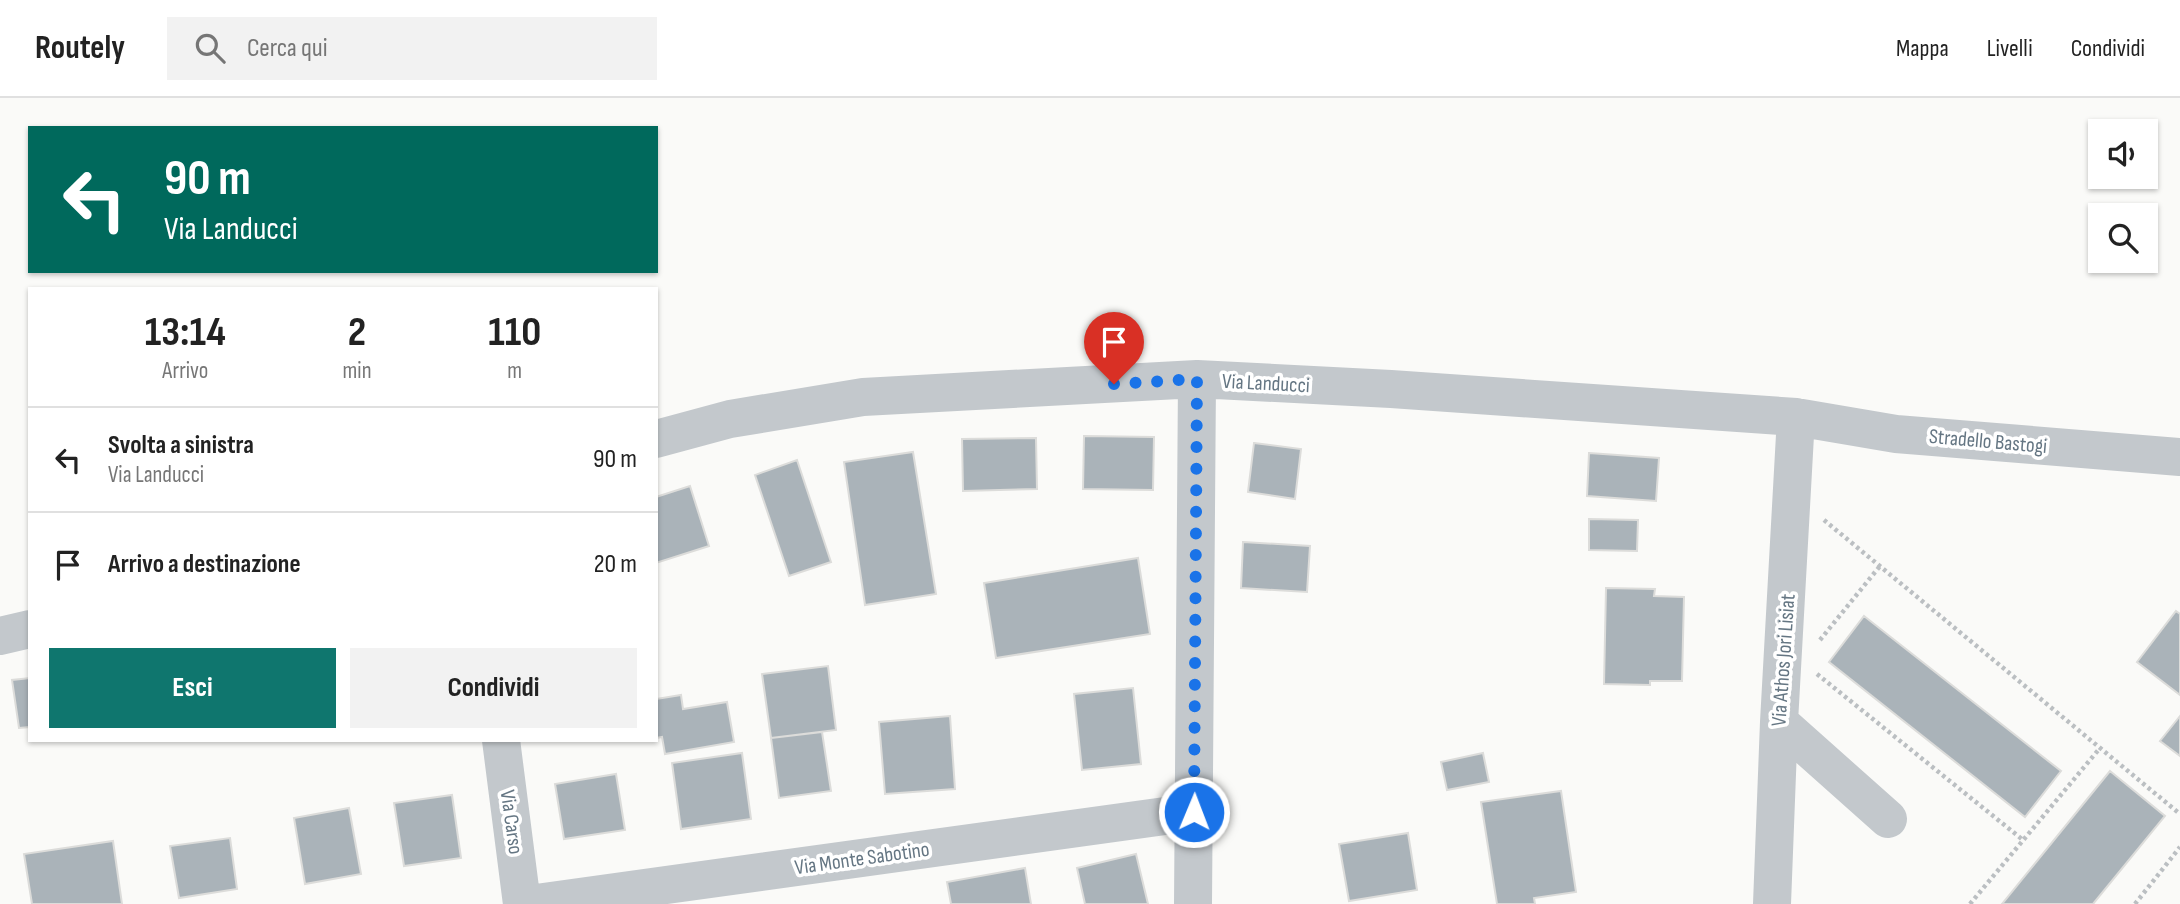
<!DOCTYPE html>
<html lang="it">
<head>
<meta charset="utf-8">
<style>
	:root { --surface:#fff; --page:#f2f2f2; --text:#222; --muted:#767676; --line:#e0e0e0; --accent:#0f766e }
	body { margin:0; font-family:"Sofia Sans Condensed",sans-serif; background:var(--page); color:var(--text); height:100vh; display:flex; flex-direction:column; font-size:26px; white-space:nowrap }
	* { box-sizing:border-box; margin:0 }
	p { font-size:23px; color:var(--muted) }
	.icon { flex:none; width:38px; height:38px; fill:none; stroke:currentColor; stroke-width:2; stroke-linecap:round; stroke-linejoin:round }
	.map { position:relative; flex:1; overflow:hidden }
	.side { position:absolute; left:28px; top:189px; width:630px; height:455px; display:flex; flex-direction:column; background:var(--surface); border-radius:0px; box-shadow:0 2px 5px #0004 }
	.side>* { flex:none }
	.hud { position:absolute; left:28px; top:28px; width:630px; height:147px; border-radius:0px; box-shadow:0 2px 5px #0004; background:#00695c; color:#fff; overflow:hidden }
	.tools { position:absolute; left:2088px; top:21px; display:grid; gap:14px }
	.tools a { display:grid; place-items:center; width:70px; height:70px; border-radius:0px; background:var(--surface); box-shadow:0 2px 5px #0004; font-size:35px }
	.pin { position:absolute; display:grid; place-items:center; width:60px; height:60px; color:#fff; margin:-72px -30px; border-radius:50% 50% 50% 0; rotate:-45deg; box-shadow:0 0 7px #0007 }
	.pin .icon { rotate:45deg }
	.me { position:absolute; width:77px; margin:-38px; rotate:1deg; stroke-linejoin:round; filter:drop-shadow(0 0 5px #0008) }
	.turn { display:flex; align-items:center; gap:24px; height:147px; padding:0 21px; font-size:32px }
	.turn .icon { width:91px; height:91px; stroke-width:2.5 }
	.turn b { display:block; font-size:49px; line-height:60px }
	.eta { display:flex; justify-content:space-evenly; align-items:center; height:119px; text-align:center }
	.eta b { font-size:42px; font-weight:700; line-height:49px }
	.cta { display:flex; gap:14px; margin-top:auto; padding:14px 21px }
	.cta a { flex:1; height:80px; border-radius:0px; background:var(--accent); color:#fff; font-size:28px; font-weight:700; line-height:80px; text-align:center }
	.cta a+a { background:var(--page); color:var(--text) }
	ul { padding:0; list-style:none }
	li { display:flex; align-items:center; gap:21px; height:105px; padding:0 21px; border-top:2px solid var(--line) }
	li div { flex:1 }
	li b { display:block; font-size:26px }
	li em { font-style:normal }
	header { display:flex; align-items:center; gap:42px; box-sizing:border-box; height:98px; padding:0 35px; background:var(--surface); border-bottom:2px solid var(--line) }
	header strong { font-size:33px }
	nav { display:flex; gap:38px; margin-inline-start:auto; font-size:24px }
	.search { width:490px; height:63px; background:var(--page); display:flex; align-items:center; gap:18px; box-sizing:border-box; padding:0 24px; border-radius:0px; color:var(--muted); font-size:26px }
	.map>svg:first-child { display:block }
</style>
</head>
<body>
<header>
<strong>Routely</strong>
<div class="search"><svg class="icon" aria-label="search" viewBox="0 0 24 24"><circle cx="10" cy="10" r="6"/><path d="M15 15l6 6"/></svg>Cerca qui</div>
<nav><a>Mappa</a><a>Livelli</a><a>Condividi</a></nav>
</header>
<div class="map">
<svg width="2180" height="806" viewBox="0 0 2180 806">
	<rect width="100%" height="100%" fill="#fafaf8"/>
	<path fill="#aab3b9" stroke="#dcdcda" stroke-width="2" d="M1084 338 1154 339 1153 392 1083 391Z
		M1036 340 1037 391 963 393 962 341Z
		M1254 345 1301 351 1295 401 1248 394Z
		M913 354 936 496 865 507 844 364Z
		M1589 355 1659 360 1656 403 1587 398Z
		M797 362 831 464 789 478 755 377Z
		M690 388 709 448 656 465V399Z
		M1589 421 1638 422 1637 453 1589 452Z
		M1243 444 1310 448 1307 494 1241 490Z
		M1138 460 1150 536 996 560 984 485Z
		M1606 490 1655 491 1654 498 1684 499 1682 583H1650V587L1604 586Z
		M2176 513 2180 516V597L2137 564Z
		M1864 518 2061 673 2025 719 1829 564Z
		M828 568 836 632 771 640 762 576Z
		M30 580V629L19 630 12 582Z
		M1133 590 1141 666 1082 672 1074 596Z
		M681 597 683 611 727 604 734 644 665 656 662 639 656 640V601Z
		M950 618 955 691 885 696 879 624Z
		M2180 618V658L2160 643Z
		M822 634 831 693 779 700 771 640Z
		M742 655 751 721 681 731 672 665Z
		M1483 655 1489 684 1447 692 1441 664Z
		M2110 673 2165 718 2093 806H2002Z
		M616 676 625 732 564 741 555 686Z
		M1561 693 1576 794 1534 800 1535 806H1497L1481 704Z
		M452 697 461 760 404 768 394 705Z
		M349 710 361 776 305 786 294 720Z
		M1408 735 1417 792 1349 803 1339 746Z
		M230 740 237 791 179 800 170 748Z
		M113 743 122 806H32L24 756Z
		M1136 756 1148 806H1085L1077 770Z
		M1025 770 1031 806H951L947 784Z"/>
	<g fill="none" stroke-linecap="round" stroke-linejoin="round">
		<path stroke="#bbbfc2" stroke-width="4.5" stroke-dasharray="3.5 3.5" stroke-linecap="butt" d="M1824 422 2180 716
			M1820 542 1880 468
			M1817 576 2023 742
			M1970 806 2100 650
			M2135 806 2180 749"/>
		<path stroke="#c3c8cc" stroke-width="38" d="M656 341 730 321 863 299 1197 281 1391 291 1796 319 1896 336 2180 359
			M0 538 30 531
			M1779 624 1888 721
			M501 642 522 806
			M529 806 1194 714
			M1193 806 1197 281
			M1772 806 1779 624 1796 319"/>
	</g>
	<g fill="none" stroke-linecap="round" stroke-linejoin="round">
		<path stroke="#1a73e8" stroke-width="12" stroke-dasharray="0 21.6" d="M1114 286 1197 281 1194 714"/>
	</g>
	<g text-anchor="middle" stroke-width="7" stroke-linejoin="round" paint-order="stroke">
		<g font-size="21" fill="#657683" stroke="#fff">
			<text transform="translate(1266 285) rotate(3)" y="7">Via Landucci</text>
			<text transform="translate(1988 343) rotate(5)" y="7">Stradello Bastogi</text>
			<text transform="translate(1783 562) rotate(-86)" y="7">Via Athos Jori Lisiat</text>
			<text transform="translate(512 724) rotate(82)" y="7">Via Carso</text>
			<text transform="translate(862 760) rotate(-8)" y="7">Via Monte Sabotino</text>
		</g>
	</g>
</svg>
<div class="tools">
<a><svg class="icon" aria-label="sound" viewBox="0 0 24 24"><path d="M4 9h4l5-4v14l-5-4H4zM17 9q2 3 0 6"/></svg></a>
<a><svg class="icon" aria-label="search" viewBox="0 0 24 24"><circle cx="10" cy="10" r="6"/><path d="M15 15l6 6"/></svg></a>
</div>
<div class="pin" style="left:1114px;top:286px;background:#d93025"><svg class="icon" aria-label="arrive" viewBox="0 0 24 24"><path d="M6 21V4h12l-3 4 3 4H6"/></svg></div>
<svg class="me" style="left:1194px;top:714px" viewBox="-20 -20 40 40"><circle r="17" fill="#1a73e8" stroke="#fff" stroke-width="3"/><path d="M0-11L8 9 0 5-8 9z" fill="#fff"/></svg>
<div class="hud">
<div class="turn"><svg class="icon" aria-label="left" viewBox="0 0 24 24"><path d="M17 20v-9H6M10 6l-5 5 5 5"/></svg><div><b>90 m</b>Via Landucci</div></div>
</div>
<section class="side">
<div class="eta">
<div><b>13:14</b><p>Arrivo</p></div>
<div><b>2</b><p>min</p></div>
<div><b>110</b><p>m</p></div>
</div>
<ul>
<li><svg class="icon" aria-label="left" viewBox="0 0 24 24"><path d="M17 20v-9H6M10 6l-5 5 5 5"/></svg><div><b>Svolta a sinistra</b><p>Via Landucci</p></div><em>90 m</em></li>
<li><svg class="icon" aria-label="arrive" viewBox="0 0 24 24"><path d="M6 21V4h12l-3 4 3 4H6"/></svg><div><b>Arrivo a destinazione</b></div><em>20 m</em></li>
</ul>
<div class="cta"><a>Esci</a><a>Condividi</a></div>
</section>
</div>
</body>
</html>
